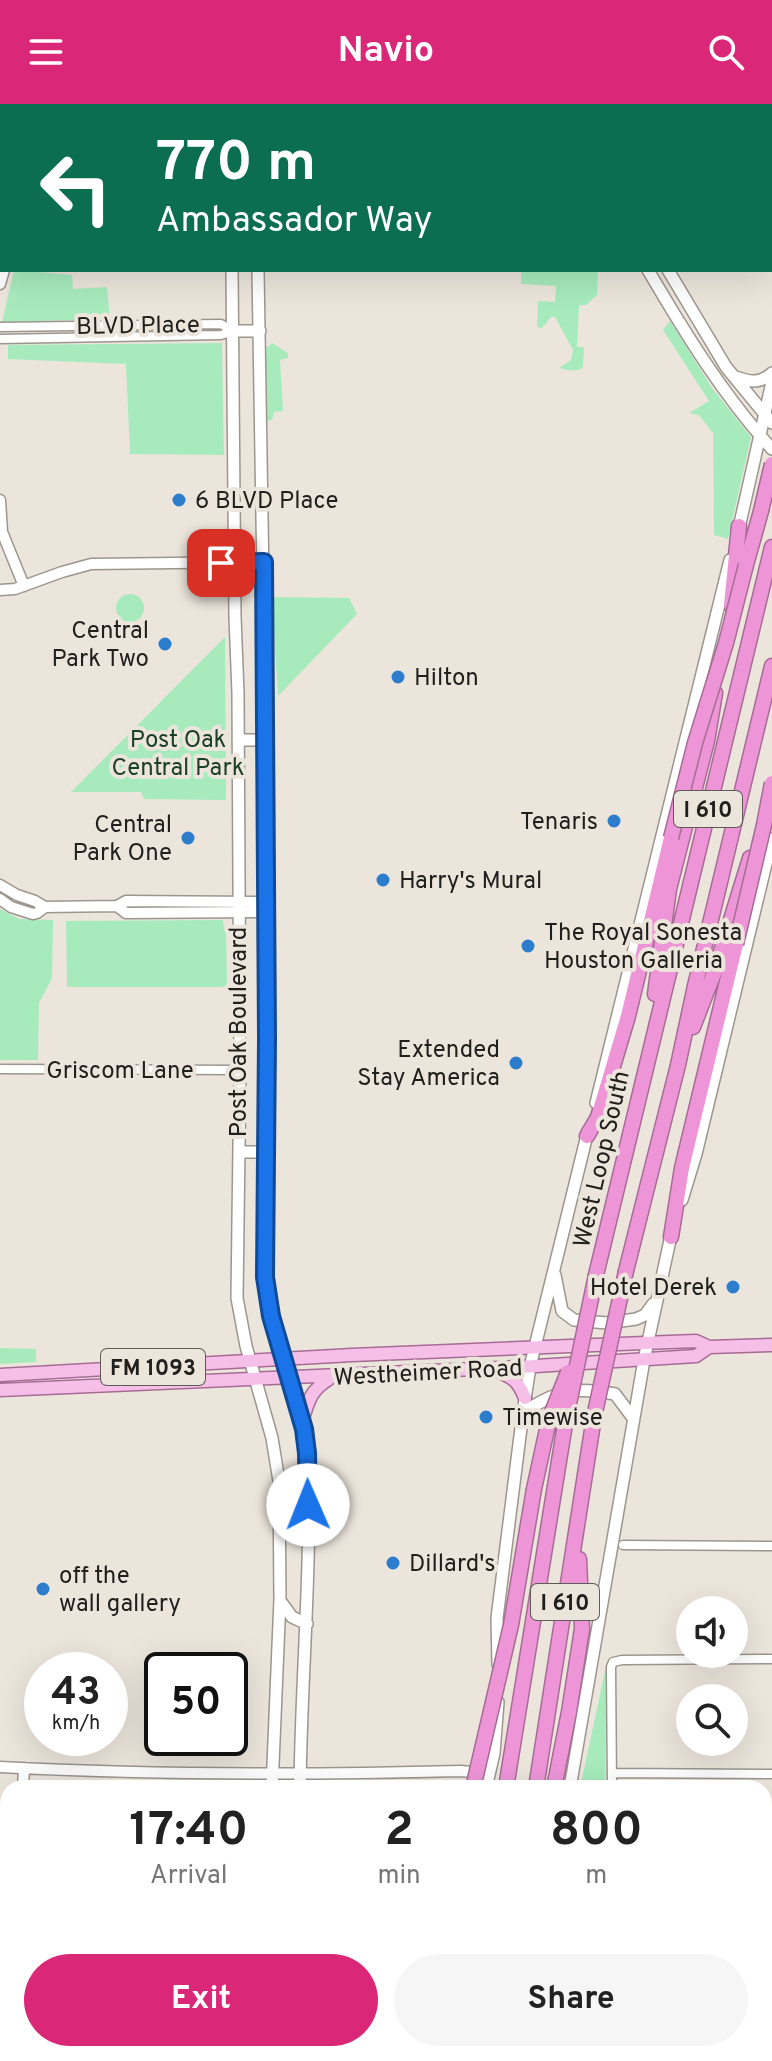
<!DOCTYPE html>
<html lang="en">
<head>
<meta charset="utf-8">
<style>
	:root { --surface:#fff; --page:#f6f6f6; --text:#222; --muted:#767676; --accent:#db2777 }
	body { margin:0; font-family:Overpass,sans-serif; background:var(--page); color:var(--text); height:100vh; display:flex; flex-direction:column; font-size:30px; white-space:nowrap }
	* { box-sizing:border-box; margin:0 }
	p { font-size:26px; color:var(--muted) }
	.icon { flex:none; width:44px; height:44px; fill:none; stroke:currentColor; stroke-width:2; stroke-linecap:round; stroke-linejoin:round }
	.map { position:relative; flex:1; overflow:hidden }
	.panel { position:absolute; left:0px; top:1676px; width:772px; height:282px; display:flex; flex-direction:column; background:var(--surface); border-radius:24px 24px 0 0; box-shadow:0 8px 32px #0002 }
	.panel>* { flex:none }
	.top-card { position:absolute; left:0px; top:0px; width:772px; height:168px; box-shadow:0 8px 32px #0002; background:#0b6e4f; color:#fff; overflow:hidden }
	.controls { position:absolute; left:676px; top:1492px; display:grid; gap:16px }
	.controls a { display:grid; place-items:center; width:72px; height:72px; border-radius:50%; background:var(--surface); box-shadow:0 8px 32px #0002; font-size:40px }
	.speed { position:absolute; left:24px; top:1548px; display:flex; gap:16px; font-size:40px; font-weight:700; text-align:center }
	.speed>* { display:grid; place-content:center; width:104px; height:104px; border-radius:50%; background:var(--surface); box-shadow:0 8px 32px #0002; line-height:1 }
	.speed small { font-size:20px; font-weight:400 }
	.speed .limit { border:4px solid #111; border-radius:12px; background:#fff; color:#111 }
	.pin { position:absolute; display:grid; place-items:center; width:68px; height:68px; color:#fff; margin:-34px; border-radius:16px; box-shadow:0 4px 12px #0006 }
	.me { position:absolute; width:88px; margin:-44px; rotate:359deg; stroke-linejoin:round; filter:drop-shadow(0 0 6px #0008) }
	.turn { display:flex; align-items:center; gap:28px; height:168px; padding:0 24px; font-size:36px }
	.turn .icon { width:104px; height:104px; stroke-width:2.5 }
	.turn b { display:block; font-size:56px; line-height:68px }
	.eta { display:flex; justify-content:space-evenly; align-items:center; height:136px; text-align:center }
	.eta b { font-size:48px; font-weight:700; line-height:56px }
	.action { display:flex; gap:16px; margin-top:auto; padding:16px 24px }
	.action a { flex:1; height:92px; border-radius:48px; background:var(--accent); color:#fff; font-size:32px; font-weight:700; line-height:92px; text-align:center }
	.action a+a { background:var(--page); color:var(--text) }
	header { display:flex; justify-content:space-between; align-items:center; height:104px; padding:0 24px; background:var(--accent); color:#fff; font-size:36px; font-weight:700 }
	.map>svg:first-child { display:block }
</style>
</head>
<body>
<header><svg class="icon" aria-label="menu" viewBox="0 0 24 24"><path d="M4 6h16M4 12h16M4 18h16"/></svg>Navio<svg class="icon" aria-label="search" viewBox="0 0 24 24"><circle cx="10" cy="10" r="6"/><path d="M15 15l6 6"/></svg></header>
<div class="map">
<svg width="772" height="1957" viewBox="0 0 772 1957">
	<rect width="100%" height="100%" fill="#ece5dc"/>
	<path fill="#a7ebbc" d="M14 166 72 171 73 185 107 183 110 215 2 218Z
		M521 166H598L597 191 586 201H579L577 243H584L583 263C576 269 568 266 559 264L571 256 573 246 555 213H551L542 224 537 223 538 197 555 198 556 182 521 180Z
		M670 217 712 284 751 333 728 435 714 431 713 329 699 311 689 309 709 297 663 226Z
		M222 239 224 351 130 350 126 260 8 255V241Z
		M272 239 288 249V254L280 256 283 307 274 308 272 316 266 317V244Z
		M116 504a14 14 0 1 1 28 0a14 14 0 1 1-28 0Z
		M272 493 349 494 357 510 278 592Z
		M225 533 226 696 144 695 141 688H71Z
		M0 805 19 815 53 816 52 874 39 899 38 956H0Z
		M223 816V820L226 824 227 883H67L66 817Z
		M0 1244 36 1245V1258L0 1260Z
		M607 1558 605 1684H580Z
		M161 1950H260V1957H161Z"/>
	<g fill="none" stroke-linecap="round" stroke-linejoin="round">
		<defs>
			<path id="minor" d="M0 151 2 152
				M0 223 221 220 233 227
				M0 235 221 231 233 227
				M0 965 240 966
				M623 1441 772 1442
				M612 1669 772 1670
				M612 1684 611 1563 613 1558 622 1556 772 1555
				M764 1807H772
				M764 1901H772
				M613 1950V1957"/>
			<path id="tertiary" d="M44 0 45 2
				M499 2 500 0
				M0 180 4 166
				M0 396 2 428 24 482
				M0 486 15 485 62 468 91 460 264 458
				M0 781 17 791 35 797 45 803
				M0 795 11 803 33 810 37 809 45 803 117 802 126 797 267 798
				M117 802 126 809 267 808
				M0 1663C154 1671 308 1671 461 1667L471 1668 480 1675
				M23 1684 24 1664
				M21 1957V1950"/>
			<path id="secondary" d="M482 0 486 2
				M519 0 523 2
				M232 2V0
				M259 2V0
				M232 166 235 513 238 589 240 966 237 1194 246 1242 272 1334 279 1377 280 1495 272 1684
				M258 166 266 661 267 934 265 1173 271 1212 302 1317 307 1341C313 1455 301 1570 300 1684
				M648 166C685 229 723 291 772 345
				M668 166 726 263 772 319
				M233 227H260
				M736 273C750 278 760 280 772 269
				M738 428 772 278
				M238 636H265
				M596 999 730 456
				M239 1048H266
				M682 1096 696 1050 772 735
				M555 1171 562 1207 574 1216 607 1219 636 1215 645 1211 653 1200
				M523 1308C560 1286 572 1282 615 1290L633 1314
				M279 1403 300 1406 305 1419
				M281 1498 292 1513 307 1520
				M498 1560 497 1514 523 1308 530 1263 588 1027
				M486 1684 494 1649 498 1598
				M570 1684 644 1256 672 1127
				M274 1950V1957
				M300 1950 301 1957
				M423 1957 425 1950
				M508 1957 510 1950"/>
			<path id="primary" d="M495 1266C513 1274 517 1275 525 1294
				M0 1271 352 1251 669 1238 696 1237 709 1243 772 1241
				M0 1286 520 1263 696 1252 709 1243
				M302 1317C309 1296 310 1287 329 1275"/>
			<path id="motorway" d="M746 461 761 407
				M731 501 739 422
				M655 890 669 785 707 637 715 589
				M693 923 716 864 750 754
				M587 1032 598 1013 628 912 671 734
				M671 1133 682 1064 736 840
				M626 1167 678 961 695 882 772 562
				M596 1171 772 443
				M534 1385 549 1316
				M506 1684 566 1314
				M536 1684 594 1313
				M554 1684 569 1608 582 1525 579 1455
				M414 1957 416 1950
				M447 1957 448 1950
				M475 1957 477 1950"/>
		</defs>
		<use href="#minor" stroke="#9c968e" stroke-width="11"/>
		<use href="#tertiary" stroke="#9c968e" stroke-width="13"/>
		<use href="#secondary" stroke="#9c968e" stroke-width="14"/>
		<use href="#primary" stroke="#a76c96" stroke-width="15"/>
		<use href="#motorway" stroke="#a76c96" stroke-width="17"/>
		<use href="#minor" stroke="#fff" stroke-width="8"/>
		<use href="#tertiary" stroke="#fff" stroke-width="10"/>
		<use href="#secondary" stroke="#fff" stroke-width="11"/>
		<use href="#primary" stroke="#f5bfe8" stroke-width="12"/>
		<use href="#motorway" stroke="#ee95d8" stroke-width="14"/>
		<defs>
			<path id="motorway-bridge" d="M761 407 772 360
				M671 734 695 639 726 539 746 461
				M736 840 764 721 772 679
				M594 1313 626 1167
				M566 1314 596 1171
				M549 1316 568 1268
				M473 1684 511 1521 534 1385"/>
		</defs>
		<use href="#motorway-bridge" stroke="#a76c96" stroke-width="17" stroke-linecap="butt"/>
		<use href="#motorway-bridge" stroke="#ee95d8" stroke-width="14"/>
	</g>
	<g fill="none" stroke-linecap="round" stroke-linejoin="round">
		<defs>
			<path id="route" d="M221 459 264 458 267 934 265 1173 271 1212 304 1325 307 1349 308 1401"/>
		</defs>
		<use href="#route" stroke="#114b97" stroke-width="20"/>
		<use href="#route" stroke="#1a73e8" stroke-width="14"/>
	</g>
	<g fill="#2c7dcc" stroke="#ece5dc" stroke-width="3">
		<circle cx="179" cy="396" r="8"/>
		<circle cx="165" cy="540" r="8"/>
		<circle cx="398" cy="573" r="8"/>
		<circle cx="614" cy="717" r="8"/>
		<circle cx="188" cy="734" r="8"/>
		<circle cx="383" cy="776" r="8"/>
		<circle cx="528" cy="842" r="8"/>
		<circle cx="516" cy="959" r="8"/>
		<circle cx="733" cy="1183" r="8"/>
		<circle cx="486" cy="1313" r="8"/>
		<circle cx="393" cy="1459" r="8"/>
		<circle cx="43" cy="1485" r="8"/>
	</g>
	<g text-anchor="middle" stroke-width="8" stroke-linejoin="round" paint-order="stroke">
		<g fill="#ece5dc" stroke="#5f5b56" stroke-width="2">
			<rect x="674" y="687" width="68" height="36" rx="6"/>
			<rect x="101" y="1245" width="104" height="36" rx="6"/>
			<rect x="531" y="1480" width="68" height="36" rx="6"/>
		</g>
		<g font-size="22" font-weight="bold" fill="#22201c">
			<text x="708" y="713">I 610</text>
			<text x="153" y="1271">FM 1093</text>
			<text x="565" y="1506">I 610</text>
		</g>
		<g font-size="24" fill="#22201c" stroke="#ece5dc">
			<text transform="translate(138 221) rotate(-1)" y="8">BLVD Place</text>
			<text transform="translate(238 928) rotate(-90)" y="8">Post Oak Boulevard</text>
			<text x="120" y="974">Griscom Lane</text>
			<text transform="translate(601 1055) rotate(-77)" y="8">West Loop South</text>
			<text transform="translate(428 1268) rotate(-3)" y="8">Westheimer Road</text>
		</g>
		<g font-size="24" fill="#22201c" stroke="#ece5dc" text-anchor="start">
			<text x="195" y="404">6 BLVD Place</text>
			<text x="149" y="534" text-anchor="end">Central<tspan x="149" dy="28">Park Two</tspan></text>
			<text x="414" y="581">Hilton</text>
			<text x="598" y="725" text-anchor="end">Tenaris</text>
			<text x="172" y="728" text-anchor="end">Central<tspan x="172" dy="28">Park One</tspan></text>
			<text x="399" y="784">Harry's Mural</text>
			<text x="544" y="836">The Royal Sonesta<tspan x="544" dy="28">Houston Galleria</tspan></text>
			<text x="500" y="953" text-anchor="end">Extended<tspan x="500" dy="28">Stay America</tspan></text>
			<text x="717" y="1191" text-anchor="end">Hotel Derek</text>
			<text x="502" y="1321">Timewise</text>
			<text x="409" y="1467">Dillard's</text>
			<text x="59" y="1479">off the<tspan x="59" dy="28">wall gallery</tspan></text>
		</g>
		<g font-size="24" fill="#1a4028" stroke="#ece5dc">
			<text x="178" y="643">Post Oak<tspan x="178" dy="28">Central Park</tspan></text>
		</g>
	</g>
</svg>
<div class="controls">
<a><svg class="icon" aria-label="sound" viewBox="0 0 24 24"><path d="M4 9h4l5-4v14l-5-4H4zM17 9q2 3 0 6"/></svg></a>
<a><svg class="icon" aria-label="search" viewBox="0 0 24 24"><circle cx="10" cy="10" r="6"/><path d="M15 15l6 6"/></svg></a>
</div>
<div class="speed"><div>43<small>km/h</small></div><div class="limit">50</div></div>
<div class="pin" style="left:221px;top:459px;background:#d93025"><svg class="icon" aria-label="arrive" viewBox="0 0 24 24"><path d="M6 21V4h12l-3 4 3 4H6"/></svg></div>
<svg class="me" style="left:308px;top:1401px" viewBox="-20 -20 40 40"><circle r="19" fill="#fff"/><path d="M0-13L10 11 0 6-10 11z" fill="#1a73e8"/></svg>
<div class="top-card">
<div class="turn"><svg class="icon" aria-label="left" viewBox="0 0 24 24"><path d="M17 20v-9H6M10 6l-5 5 5 5"/></svg><div><b>770 m</b>Ambassador Way</div></div>
</div>
<section class="panel">
<div class="eta">
<div><b>17:40</b><p>Arrival</p></div>
<div><b>2</b><p>min</p></div>
<div><b>800</b><p>m</p></div>
</div>
<div class="action"><a>Exit</a><a>Share</a></div>
</section>
</div>
</body>
</html>
